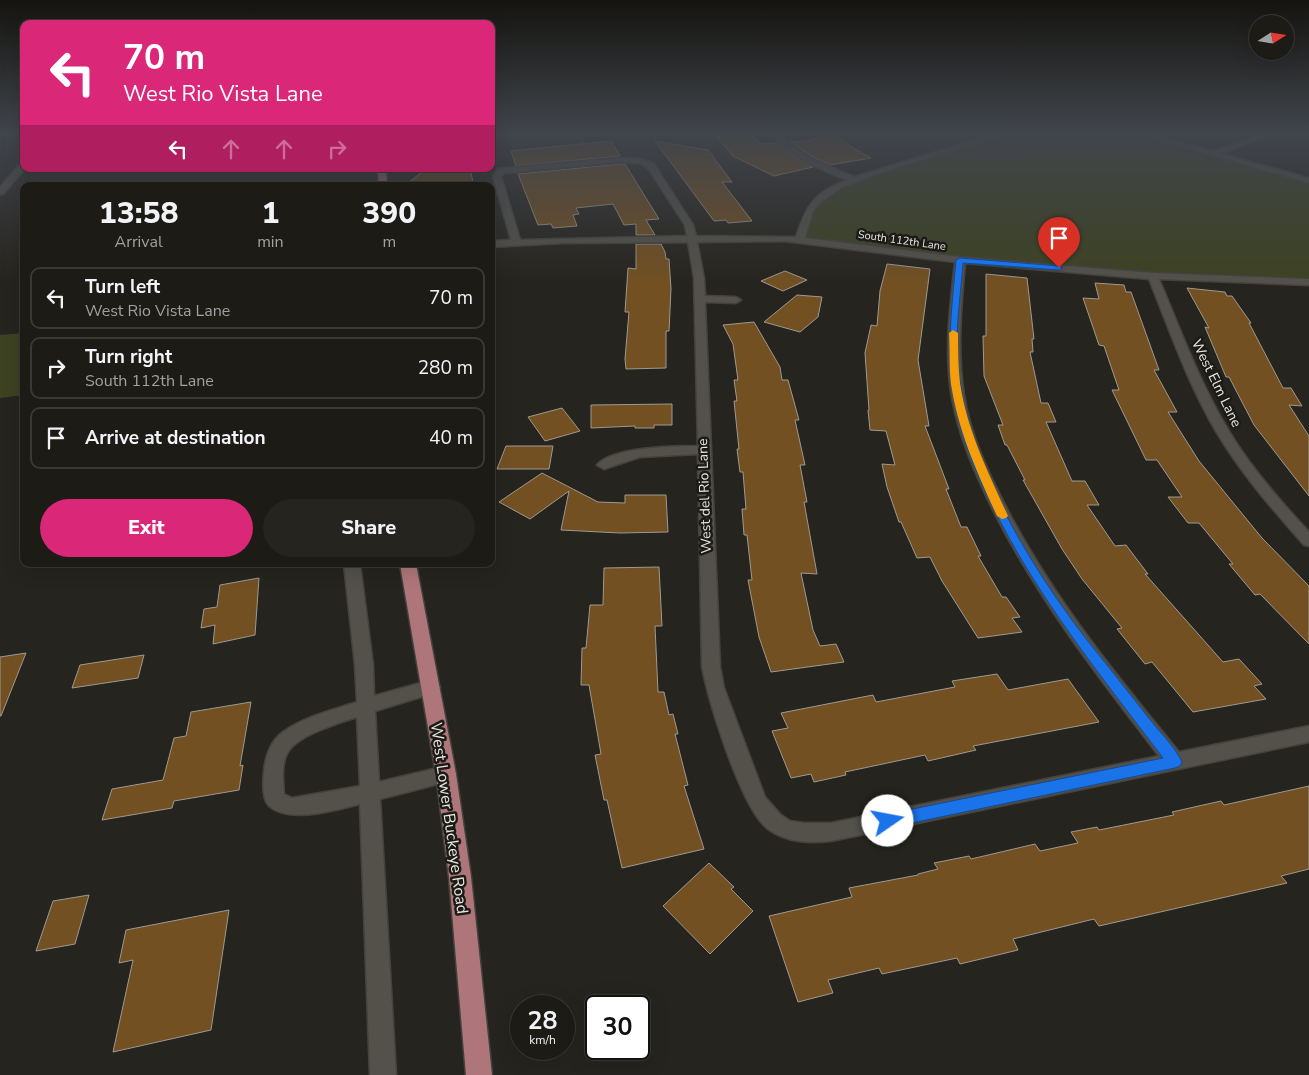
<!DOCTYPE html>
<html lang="en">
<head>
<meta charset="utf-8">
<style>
	:root { --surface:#1c1b16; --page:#25241f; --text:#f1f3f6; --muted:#a0a1a1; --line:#3a3935; --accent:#db2777 }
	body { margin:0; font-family:"Nunito Sans",sans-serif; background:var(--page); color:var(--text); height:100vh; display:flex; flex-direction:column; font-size:19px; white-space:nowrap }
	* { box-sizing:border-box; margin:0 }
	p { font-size:16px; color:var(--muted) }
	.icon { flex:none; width:28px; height:28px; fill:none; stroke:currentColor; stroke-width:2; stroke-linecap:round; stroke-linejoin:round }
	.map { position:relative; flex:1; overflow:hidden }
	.sheet { position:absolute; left:20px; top:182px; width:475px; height:385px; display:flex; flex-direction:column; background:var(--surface); border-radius:10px; box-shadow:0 5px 20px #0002,0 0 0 1px var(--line) }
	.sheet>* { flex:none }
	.banner { position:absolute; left:20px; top:20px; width:475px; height:152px; border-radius:10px; box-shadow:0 5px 20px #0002,0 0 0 1px var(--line); background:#db2777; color:#fff; overflow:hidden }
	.needle { width:32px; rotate:78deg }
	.tools { position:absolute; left:1249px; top:15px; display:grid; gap:10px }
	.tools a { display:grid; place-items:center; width:45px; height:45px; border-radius:50%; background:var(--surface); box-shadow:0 5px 20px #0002,0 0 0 1px var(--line); font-size:25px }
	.speed { position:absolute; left:510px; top:995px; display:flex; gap:10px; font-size:25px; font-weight:700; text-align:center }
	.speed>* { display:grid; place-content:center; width:65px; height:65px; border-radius:50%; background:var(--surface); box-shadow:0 5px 20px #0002,0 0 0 1px var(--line); line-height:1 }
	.speed small { font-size:12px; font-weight:400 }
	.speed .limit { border:2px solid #111; border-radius:8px; background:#fff; color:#111 }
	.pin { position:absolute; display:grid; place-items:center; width:42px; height:42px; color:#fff; margin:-51px -21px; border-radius:50% 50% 50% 0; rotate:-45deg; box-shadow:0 0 5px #0007 }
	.pin .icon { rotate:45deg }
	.me { position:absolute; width:55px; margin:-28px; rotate:78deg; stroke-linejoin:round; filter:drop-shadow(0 0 4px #0008) }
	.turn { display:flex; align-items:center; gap:18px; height:105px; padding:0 20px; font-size:22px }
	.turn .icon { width:65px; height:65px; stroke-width:2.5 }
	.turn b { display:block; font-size:35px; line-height:42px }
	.lanes { display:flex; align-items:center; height:48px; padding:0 20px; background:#0003; justify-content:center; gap:25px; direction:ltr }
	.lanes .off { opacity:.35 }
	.eta { display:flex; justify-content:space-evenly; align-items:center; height:85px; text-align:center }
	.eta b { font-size:30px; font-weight:800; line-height:35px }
	.primary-button { display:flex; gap:10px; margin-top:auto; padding:10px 20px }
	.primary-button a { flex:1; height:58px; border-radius:30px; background:var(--accent); color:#fff; font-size:20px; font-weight:800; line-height:58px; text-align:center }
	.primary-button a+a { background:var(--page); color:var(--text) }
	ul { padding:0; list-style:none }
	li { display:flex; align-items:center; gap:15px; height:62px; margin:0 10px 8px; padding:0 10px; border:2px solid var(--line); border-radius:10px }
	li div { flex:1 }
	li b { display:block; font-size:19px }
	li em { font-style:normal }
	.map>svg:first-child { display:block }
</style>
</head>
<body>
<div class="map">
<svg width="1309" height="1075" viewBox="0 0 1309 1075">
	<rect width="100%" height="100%" fill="#26241e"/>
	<path fill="#3d4222" d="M1010 132H1134L1309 181V282L1153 276 960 260 800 239 809 211 838 186Z
		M24 333V395L0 398V335Z"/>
	<path fill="#725022" stroke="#9e9992" d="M718 132H740L742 135H752L761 144 777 143 794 156 813 167 774 176 733 156 717 137H721Z
		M838 136 853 148 871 158 830 165 813 157 790 142 814 140 811 138Z
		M611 141 620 156 516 166 511 151Z
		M655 141 708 150 732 182H722L752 221 728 223 726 220 714 221Z
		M621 164H625L659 219 646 220 655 235H636V224L624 225 613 204 576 208 579 214 573 215 577 226 553 228 551 224 538 225 518 174Z
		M426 169H470L474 186H404Z
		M636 244H661L665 252 666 259H669L671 289 669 331H666V368L626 369 625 359 629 312H625L628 268 636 269Z
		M887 264 930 269 918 360 929 426H925L949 489H946L961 527H967L981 556H978L1002 597H1006L1020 617 1012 618 1022 632 978 638 942 581 930 557 917 558 901 522H899L887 487 882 464 895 465 886 431 870 430 868 410H869L865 353 871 325 877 326 880 291Z
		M785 271 807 280 783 291 761 281Z
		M986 274 1027 278 1034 339H1032L1033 352H1030L1041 403H1048L1056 422H1046L1072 481H1085L1099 505H1087L1115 546 1126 545 1148 574H1145L1223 662 1239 659 1262 684 1254 686 1266 699 1193 712 1152 662 1145 664 1117 629 1122 628 1082 579 1062 549 1023 480H1025L1007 445H1005L998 425H1003L984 376 983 336H986Z
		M1095 283 1124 285 1126 292H1131L1159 370H1154L1177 412H1168L1199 461 1262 538 1309 586V644L1260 594 1255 595 1229 564H1233L1199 523H1188L1168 497H1182L1157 460H1146L1112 390H1119L1104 346 1099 345 1083 298 1099 299Z
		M1187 288 1225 292 1227 296H1232L1251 323H1249L1283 388H1291L1302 406 1289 405 1309 436V496L1254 425 1229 377H1226L1205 327 1209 328Z
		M797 295 822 297 818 317 800 332 764 322Z
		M754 322 780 367 782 380H788L799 420H795L805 465H800L807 502H804L817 574 801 573 813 630 820 646 836 644 844 662 771 672 759 637 748 580H752L747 535H744L742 509H746L743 472H740L737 449H739L734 401H737L734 380H738L733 344 723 325Z
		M672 404V425H654V428H635V426L591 428V405Z
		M562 408 580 431 545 441 528 417Z
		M506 446H553L549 469H497Z
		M542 473 598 502 625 503V495H666L668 532 620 533 561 530 569 491 530 519 499 502Z
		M659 567 662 626H655L658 692H664L669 715 673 714 678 734H675L688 785 684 786 704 849 622 868 607 800H604L595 755 601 754 589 685H581L582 648H586L590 605H603L604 568Z
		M259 578 255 635 213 644 215 625 201 628 204 609 217 607 220 585Z
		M26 653 1 716H0V657Z
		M144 655 138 678 72 688 80 665Z
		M997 674 1008 690 1068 679 1099 722 973 746 976 750 928 761 925 755 845 772 846 775 814 782 811 774 791 778 772 731 788 728 781 713 873 695 876 702 955 687 952 681Z
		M251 702 240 766 243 765 239 790 174 801 172 808 102 820 112 789 163 780 174 738 186 736 191 712Z
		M1309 786V869L1281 876 1287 883 1099 926 1094 919 1013 939 1018 950 960 964 957 958 882 974 879 968 828 980 833 993 798 1002 769 916 852 897 849 888 918 875V874L938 869 934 863 969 856 971 859 1035 844 1040 851 1078 843 1071 832 1097 827 1099 830 1174 815 1172 812 1221 801 1224 805Z
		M709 863 734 887 731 889 753 911 710 954 663 906Z
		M89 895 75 944 36 951 53 901Z
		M229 910 211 1030 113 1052 133 960 119 963 126 930Z"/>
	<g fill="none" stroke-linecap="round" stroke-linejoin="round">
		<defs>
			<path id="minor" d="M769 132H776L793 147 812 159 854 177 1002 132H1013L874 175 841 188 821 202 813 211 805 238 960 257 1153 273 1309 279V285L1159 279C1181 331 1200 384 1230 433 1252 469 1280 501 1309 532V546L1304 545C1272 509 1241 473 1217 433 1188 384 1170 331 1149 279L965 263C961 307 957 351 964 395 970 434 987 470 1005 505 1051 595 1115 674 1179 752L1309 726V742L831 841C809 843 787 843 768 829 741 809 709 702 702 667L698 454 640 457 604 469 597 465C612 447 675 446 698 446L694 278 688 242 564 243 491 247V241L511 240 493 176 498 169 621 158 641 159 654 164 693 225 696 236 796 237C807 204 814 193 847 180 818 169 790 156 769 132ZM621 162 639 163 648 168 685 225 687 236 520 240 501 176 504 173ZM784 241 955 262C950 307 944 353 952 398 959 437 975 473 992 508 1037 598 1098 677 1159 756L831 823H804L790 821 781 815 765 797 724 688 720 667 705 302 736 303 741 300 736 297 705 296 704 278 697 242Z
				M1131 132H1143L1213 152 1264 132H1274L1221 154 1309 178V183Z
				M21 163H24L25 169 3 194H0V187Z
				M344 564H360L373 665 374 696 431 680 437 682 440 687 437 692 375 711 379 782 446 766 453 768 456 774 453 780 446 782 380 799 396 1075H370L360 804C336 810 289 824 269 806 262 799 263 781 264 772 265 758 270 741 283 732 303 717 333 710 357 702L355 665ZM357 717 360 786 292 798 284 794C283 781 281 763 288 752 298 735 339 723 357 717Z"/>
			<path id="major" d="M378 169H386L387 186H379Z
				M400 564H416L456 774 471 877 492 1075H466L449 877 436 774Z"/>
		</defs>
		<use href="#minor" stroke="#44423d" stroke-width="3"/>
		<use href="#major" stroke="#44423d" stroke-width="3"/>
		<use href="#minor" fill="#53514a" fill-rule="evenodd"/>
		<use href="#major" fill="#ae767a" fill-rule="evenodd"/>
	</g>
	<linearGradient id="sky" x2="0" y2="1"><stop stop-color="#151410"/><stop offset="0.47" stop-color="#41454c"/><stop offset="1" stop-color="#41454c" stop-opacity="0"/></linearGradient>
	<rect width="1309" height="283" fill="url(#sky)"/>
	<path fill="#1a73e8" stroke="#114b97" d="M960 258 1059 266 1063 268 1059 270 963 263C961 290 957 318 957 346 958 450 1029 566 1091 645 1112 671 1132 697 1152 722 1162 735 1175 747 1182 762L1180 766 1175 768 888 828 882 826 880 821 882 816 888 814 1163 758C1101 676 1036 596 991 503 976 472 962 439 955 404 945 356 952 308 956 260Z"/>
	<path fill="#f59e0b" d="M953 330 958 333C958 349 958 366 960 383 967 430 988 472 1008 516L1006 518 1002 519 997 516C977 472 958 431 951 384 949 367 950 349 949 333Z"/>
	<g text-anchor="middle" stroke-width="5" stroke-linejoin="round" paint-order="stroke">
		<g font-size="11" fill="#eae8e4" stroke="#1c1b15">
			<text transform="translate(902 240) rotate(8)" y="4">South 112th Lane</text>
		</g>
		<g font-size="14" fill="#eae8e4" stroke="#1c1b15">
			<text transform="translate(1217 383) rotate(64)" y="5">West Elm Lane</text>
			<text transform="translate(704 496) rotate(-92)" y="5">West del Rio Lane</text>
		</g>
		<g font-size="16" fill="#eae8e4" stroke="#1c1b15">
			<text transform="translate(450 818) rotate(82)" y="6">West Lower Buckeye Road</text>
		</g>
	</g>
</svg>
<div class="tools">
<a><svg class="needle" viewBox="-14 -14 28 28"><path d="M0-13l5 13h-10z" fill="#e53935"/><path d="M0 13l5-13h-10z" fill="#a0a1a1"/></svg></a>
</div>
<div class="speed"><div>28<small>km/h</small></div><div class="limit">30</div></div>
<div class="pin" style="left:1059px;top:268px;background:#d93025"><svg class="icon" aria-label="arrive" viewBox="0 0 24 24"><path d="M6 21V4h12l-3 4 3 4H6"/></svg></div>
<svg class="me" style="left:888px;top:821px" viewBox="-20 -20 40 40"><circle r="19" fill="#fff"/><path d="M0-13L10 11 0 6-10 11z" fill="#1a73e8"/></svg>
<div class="banner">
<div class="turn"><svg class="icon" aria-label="left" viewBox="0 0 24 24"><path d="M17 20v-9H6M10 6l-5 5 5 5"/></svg><div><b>70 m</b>West Rio Vista Lane</div></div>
<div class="lanes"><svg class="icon" aria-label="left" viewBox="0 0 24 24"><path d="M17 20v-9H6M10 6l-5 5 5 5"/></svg><svg class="icon off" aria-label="ahead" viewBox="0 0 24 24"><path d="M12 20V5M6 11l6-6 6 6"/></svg><svg class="icon off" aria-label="ahead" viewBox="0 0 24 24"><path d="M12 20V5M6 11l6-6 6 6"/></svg><svg class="icon off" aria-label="right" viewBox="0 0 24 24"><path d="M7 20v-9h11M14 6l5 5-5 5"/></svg></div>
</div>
<section class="sheet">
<div class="eta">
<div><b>13:58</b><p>Arrival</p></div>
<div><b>1</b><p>min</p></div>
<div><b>390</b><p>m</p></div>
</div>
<ul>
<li><svg class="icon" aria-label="left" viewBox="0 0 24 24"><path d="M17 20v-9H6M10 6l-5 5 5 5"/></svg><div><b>Turn left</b><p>West Rio Vista Lane</p></div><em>70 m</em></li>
<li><svg class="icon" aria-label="right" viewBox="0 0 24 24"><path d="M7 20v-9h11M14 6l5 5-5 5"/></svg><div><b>Turn right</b><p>South 112th Lane</p></div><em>280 m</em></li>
<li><svg class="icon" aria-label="arrive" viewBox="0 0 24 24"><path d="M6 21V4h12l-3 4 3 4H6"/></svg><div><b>Arrive at destination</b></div><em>40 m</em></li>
</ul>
<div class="primary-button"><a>Exit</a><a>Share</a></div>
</section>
</div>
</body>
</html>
